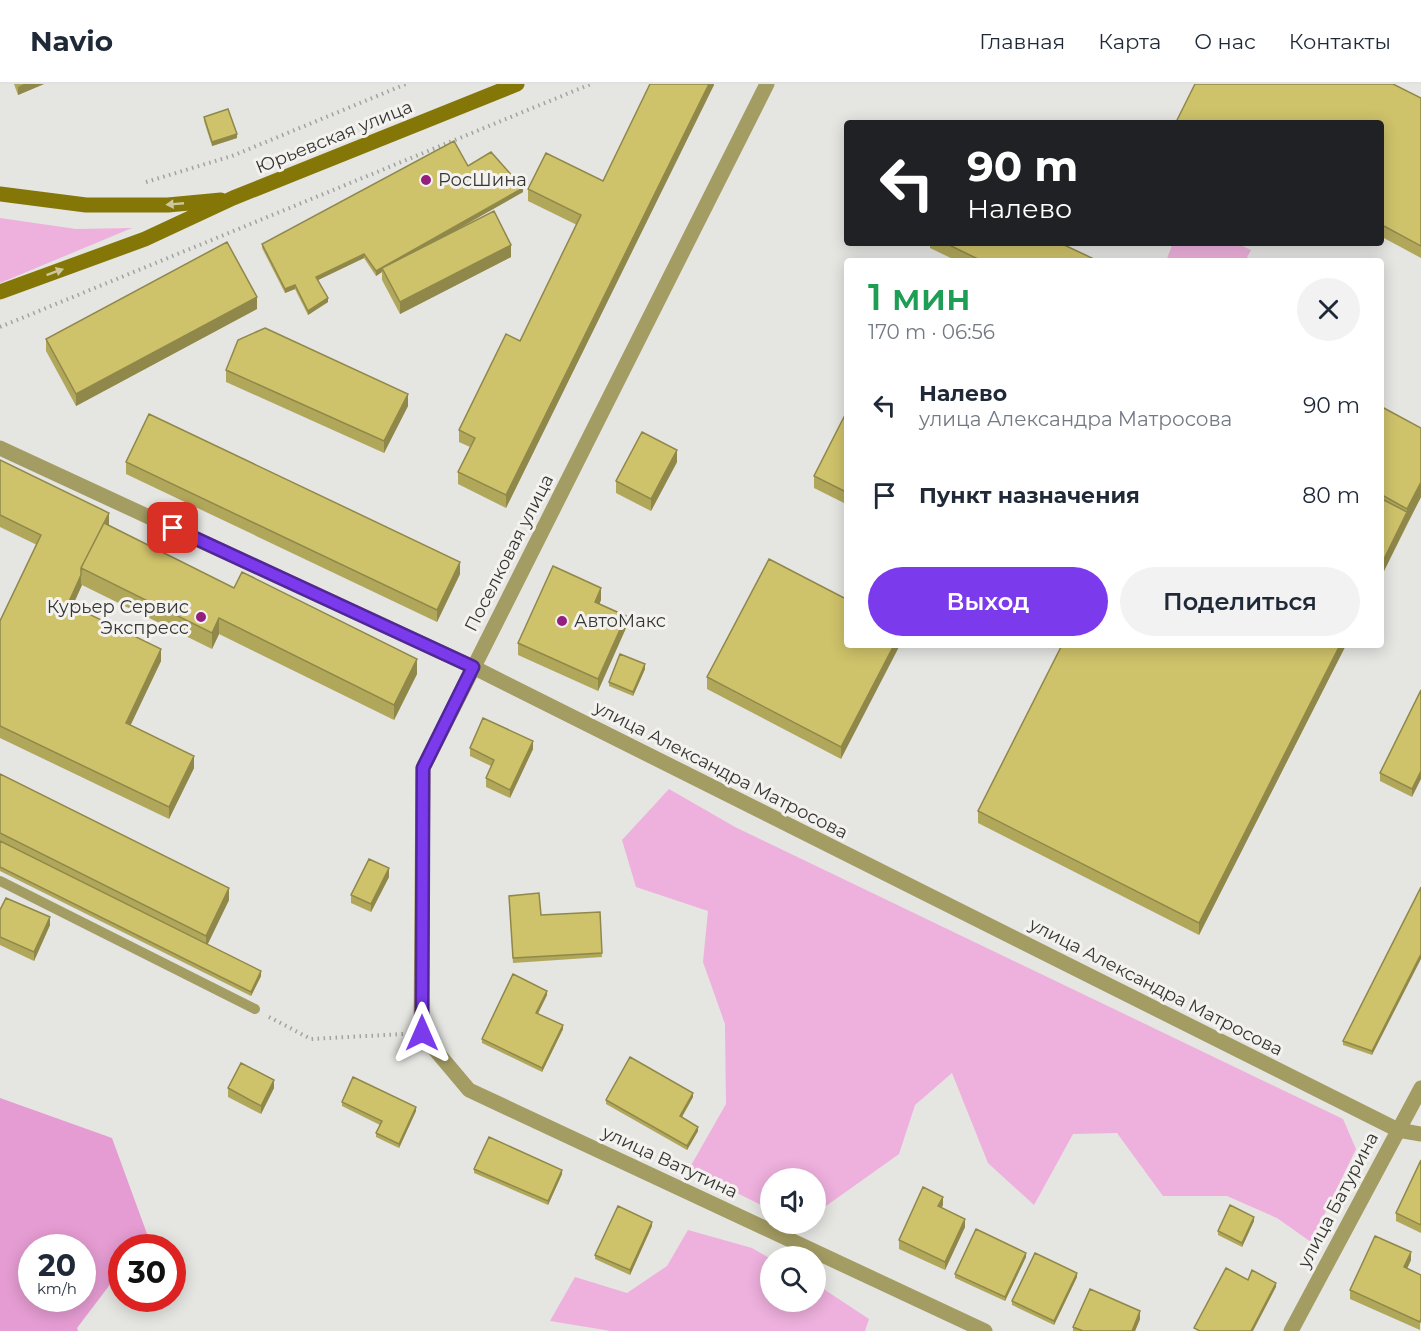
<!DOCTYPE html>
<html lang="ru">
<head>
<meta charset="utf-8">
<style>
	:root { --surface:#fff; --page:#f2f2f3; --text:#1f2937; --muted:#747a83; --line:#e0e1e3; --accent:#7c3aed }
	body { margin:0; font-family:Montserrat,sans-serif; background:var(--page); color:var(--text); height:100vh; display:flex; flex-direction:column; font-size:22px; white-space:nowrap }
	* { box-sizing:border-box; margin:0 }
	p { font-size:20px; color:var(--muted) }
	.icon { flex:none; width:33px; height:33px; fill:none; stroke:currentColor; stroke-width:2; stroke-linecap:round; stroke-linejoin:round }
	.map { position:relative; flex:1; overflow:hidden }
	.drawer { position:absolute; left:844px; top:174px; width:540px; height:390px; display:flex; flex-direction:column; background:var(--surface); border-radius:6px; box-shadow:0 3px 15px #0003 }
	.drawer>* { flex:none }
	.hud { position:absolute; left:844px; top:36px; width:540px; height:126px; border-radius:6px; box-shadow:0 3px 15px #0003; background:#202124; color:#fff; overflow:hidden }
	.controls { position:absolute; left:760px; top:1084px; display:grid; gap:12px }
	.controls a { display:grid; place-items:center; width:66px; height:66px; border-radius:50%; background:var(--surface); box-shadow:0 3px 15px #0003; font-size:30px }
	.speed { position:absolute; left:18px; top:1150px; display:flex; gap:12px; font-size:30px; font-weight:700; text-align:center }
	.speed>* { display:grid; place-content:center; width:78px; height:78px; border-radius:50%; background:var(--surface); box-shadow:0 3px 15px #0003; line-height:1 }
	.speed small { font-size:15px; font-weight:400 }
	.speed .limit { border:9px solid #d22; background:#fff; color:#111 }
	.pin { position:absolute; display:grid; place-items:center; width:51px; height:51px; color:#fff; margin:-26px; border-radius:12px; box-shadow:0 3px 9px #0006 }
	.me { position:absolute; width:66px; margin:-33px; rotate:0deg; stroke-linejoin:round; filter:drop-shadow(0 0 4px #0008) }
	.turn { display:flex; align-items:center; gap:21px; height:126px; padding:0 24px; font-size:27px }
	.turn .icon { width:78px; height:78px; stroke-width:2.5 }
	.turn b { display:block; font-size:42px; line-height:51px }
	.round { display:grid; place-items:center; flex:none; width:63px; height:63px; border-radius:32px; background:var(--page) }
	.head { display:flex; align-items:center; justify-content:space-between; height:102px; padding:0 24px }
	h1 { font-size:36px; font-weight:600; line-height:45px; color:#1e9e55 }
	.action { display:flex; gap:12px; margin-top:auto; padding:12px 24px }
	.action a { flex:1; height:69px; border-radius:36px; background:var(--accent); color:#fff; font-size:24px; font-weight:600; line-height:69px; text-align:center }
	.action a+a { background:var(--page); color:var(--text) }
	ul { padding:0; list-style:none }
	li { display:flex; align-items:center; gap:18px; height:90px; padding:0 24px }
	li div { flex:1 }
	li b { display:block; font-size:22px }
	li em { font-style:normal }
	header { display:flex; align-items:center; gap:36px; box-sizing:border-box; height:84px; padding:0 30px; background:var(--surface); border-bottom:2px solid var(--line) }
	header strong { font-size:28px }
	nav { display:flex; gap:33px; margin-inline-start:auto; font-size:21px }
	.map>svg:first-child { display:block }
</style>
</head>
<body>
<header>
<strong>Navio</strong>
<nav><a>Главная</a><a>Карта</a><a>О нас</a><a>Контакты</a></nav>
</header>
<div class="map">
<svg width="1421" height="1247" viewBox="0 0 1421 1247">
	<rect width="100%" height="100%" fill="#e5e5e2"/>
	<path fill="#eeb0dd" d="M0 134 76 145 132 144 0 199Z
		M1173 159H1236L1251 166 1245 177H1166Z
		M669 705 735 743 1343 1035 1356 1065 1311 1158 1277 1134 1227 1112H1163L1117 1049 1073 1050 1034 1121 988 1079 952 989 915 1021 899 1070 826 1122 816 1125V1095H771V1126L689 1085 726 1020 725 940 703 878 708 827 636 803 622 756Z
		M688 1146 752 1164 771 1175V1218H816V1200L869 1235 865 1247H611L550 1237 575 1193 627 1209 667 1182Z"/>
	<path fill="#e59cd2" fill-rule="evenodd" d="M0 1014 112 1054 150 1158 144 1164H122L121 1186 77 1244 78 1247H0ZM32 1164H82V1215H32Z"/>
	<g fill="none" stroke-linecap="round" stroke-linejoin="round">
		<path stroke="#a2a29f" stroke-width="4" stroke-dasharray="1.5 4.5" stroke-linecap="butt" d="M146 98 232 72 406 0
			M0 243 591 0
			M269 933 311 955 403 950"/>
		<path stroke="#a39c63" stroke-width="10" d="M0 797 255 925"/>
		<path stroke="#a39c63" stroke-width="15" d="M767 0 423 684 421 949 469 1006 985 1247
			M0 364 473 583 1398 1046 1421 1050
			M1291 1247 1421 1004"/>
		<path stroke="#847707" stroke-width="15" d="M0 110 86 121H168L221 116
			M0 208 145 155 233 114 517 0"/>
	</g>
	<path fill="#b1a75b" d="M14 0H44L18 11Z
		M714 0 506 424 458 400V388L470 363 459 358V346L520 257 577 141 528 117V105L603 97Z
		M1421 14V174L1382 153V39H1177V36Z
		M204 33 237 54 212 62 204 37Z
		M468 82 523 108 455 146 511 173 400 230 382 196V188L376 192 364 174 318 196 328 218 308 231 295 205 285 209 262 164V160Z
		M930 159H1060L1094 177H957L930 164Z
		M257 225 76 322 46 267V255Z
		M226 286 408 322 384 369 226 298Z
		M1382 323 1421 413 1382 491Z
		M848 325V421L814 404V392Z
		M0 376 109 441V442L234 504 417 590 394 636 219 550 212 565 82 501 72 523 161 577 130 641 194 684 169 735 0 654V537L37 461 0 443Z
		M126 378 460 490 437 538 126 390Z
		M677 378 651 427 616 409V397Z
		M601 516 599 520 626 544 598 607 518 571V559Z
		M848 516 841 675 707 605V593Z
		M1062 561H1346L1199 851 978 739V727Z
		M645 585 633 612 609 602V598Z
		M1421 606 1412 713 1380 697V689Z
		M470 664 533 665 510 714 486 703V694L491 682 470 672Z
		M0 690 229 816 207 860 261 892 251 912 0 787Z
		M389 793 371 828 351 819V811Z
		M1421 803 1372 971 1343 961V957Z
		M509 812 541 831 600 828 602 873 513 879Z
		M0 826 50 841 34 877 0 861Z
		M547 911 538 930 563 945 542 988 482 959V955Z
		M228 1004H274L261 1030 228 1013Z
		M693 1013 682 1033 698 1047 687 1066 606 1020V1016Z
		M342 1018 416 1027 399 1064 376 1053V1049L380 1041 342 1022Z
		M1421 1076V1149L1396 1137V1129Z
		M474 1085 562 1090 548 1121 474 1089Z
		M943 1121 941 1124 965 1143 945 1186 899 1165V1156Z
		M1254 1137 1242 1163 1218 1151V1147Z
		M652 1142 630 1191 595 1175V1171Z
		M1026 1173 1005 1217 955 1194V1190Z
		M1411 1176 1407 1185 1421 1191 1420 1246 1350 1215V1206Z
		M1077 1193 1054 1241 1012 1221V1217Z
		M1140 1235 1135 1247H1073V1243Z"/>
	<path fill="#90884a" d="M24 0H44L18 11V3Z
		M709 0H714V1L506 424V411Z
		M237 50V54L212 62V58Z
		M523 104V108L384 187 382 184Z
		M511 161V173L400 230V218Z
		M364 170V174L316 197V193Z
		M382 184V188L376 192V187Z
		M295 201V205L285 209V205Z
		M257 213V225L76 322V310Z
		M328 214V218L308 231V227Z
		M408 310V322L384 369V357Z
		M677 366V378L651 427V415Z
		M1421 398V413L1407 440V425Z
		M1407 428V440L1382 491V479Z
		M109 429V441L88 488 84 486Z
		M460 478V490L437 538V526Z
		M81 491V500L82 501 68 532V520Z
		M601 504V516L595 530V518Z
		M626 532V544L598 607V595Z
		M219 534V550L212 565V549Z
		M894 561H900L841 675V663Z
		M1340 561H1346L1199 851V839Z
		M161 565V577L126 651V639Z
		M417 575V590L394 636V621Z
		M645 580V585L633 612V608Z
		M533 657V665L510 714V706Z
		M194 672V684L169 735V723Z
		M1421 687V695L1412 713V705Z
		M389 784V793L371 828V820Z
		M229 804V816L206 864V852Z
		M50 833V841L34 877V868Z
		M1421 870V875L1372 971V967Z
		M261 887V892L251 912V908Z
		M547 907V911L536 933V929Z
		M563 941V945L542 988V984Z
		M274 996V1004L261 1030V1022Z
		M693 1009V1013L680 1036V1032Z
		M416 1023V1027L399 1064V1060Z
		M698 1043V1047L687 1066V1062Z
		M562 1086V1090L548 1121V1117Z
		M943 1113V1121L938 1131V1122Z
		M1254 1133V1137L1242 1163V1159Z
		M965 1135V1143L945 1186V1178Z
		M652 1138V1142L630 1191V1186Z
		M1411 1168V1176L1404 1191V1183Z
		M1026 1169V1173L1005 1217V1213Z
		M1077 1189V1193L1054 1241V1237Z
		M1276 1199V1203L1253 1247H1251Z
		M1140 1227V1235L1135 1247H1132Z"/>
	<path fill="#cec26a" stroke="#90884a" stroke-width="1.5" d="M650 0H709L506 411 458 388 475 354 459 346 506 250 520 257 581 131 528 105 546 69 603 97Z
		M1195 0H1393L1421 14V162L1382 141V39H1184L1177 36Z
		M228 25 237 50 212 58 204 33Z
		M454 57 468 82 491 68 523 104 376 187 364 170 316 193 328 214 308 227 295 201 285 205 262 160Z
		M494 127 511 161 400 218 382 184Z
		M227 158 257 213 76 310 46 255Z
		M945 159H1060L1094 175 1093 177H982Z
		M265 244 408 310 384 357 226 286 238 256Z
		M1382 323 1421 344V398L1407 425 1382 411Z
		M848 325V409L814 392Z
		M149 330 460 478 437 526 126 378Z
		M642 348 677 366 651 415 616 397Z
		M0 376 109 429 81 484V491L68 520 161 565 126 639 194 672 169 723 0 642V537L41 451 0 431Z
		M1382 415 1407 428 1382 479Z
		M104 439 234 504 242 488 417 575 394 621 219 534 212 549 81 484Z
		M769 475 848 516V561H894L841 663 707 593Z
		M553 482 601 504 595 518 626 532 598 595 518 559Z
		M1062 561H1340L1199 839 978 727Z
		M620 570 645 580 633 608 609 598Z
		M1421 606V687L1412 705 1380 689Z
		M483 634 533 657 510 706 486 694 494 676 470 664Z
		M0 690 229 804 206 852 0 749Z
		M0 757 261 887 251 908 0 783Z
		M369 775 389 784 371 820 351 811Z
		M1421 803V870L1372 967 1343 957Z
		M539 809 541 831 600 828 602 869 513 874 509 812Z
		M6 814 50 833 34 868 0 853V826Z
		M513 890 547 907 536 929 563 941 542 984 482 955Z
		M630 973 693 1009 680 1032 698 1043 687 1062 606 1016Z
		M241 979 274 996 261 1022 228 1004Z
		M353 993 416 1023 399 1060 376 1049 382 1037 342 1018Z
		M489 1053 562 1086 548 1117 474 1085Z
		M1421 1076V1141L1396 1129Z
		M923 1103 943 1113 938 1122 965 1135 945 1178 899 1156Z
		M1230 1121 1254 1133 1242 1159 1218 1147Z
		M618 1122 652 1138 630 1186 595 1171Z
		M976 1145 1026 1169 1005 1213 955 1190Z
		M1375 1152 1411 1168 1404 1183 1421 1191V1235L1420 1238 1350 1206Z
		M1035 1169 1077 1189 1054 1237 1012 1217Z
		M1226 1184 1248 1196 1252 1186 1276 1199 1251 1247H1200L1194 1244Z
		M1090 1205 1140 1227 1132 1247H1083L1073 1243Z"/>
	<defs><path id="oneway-solid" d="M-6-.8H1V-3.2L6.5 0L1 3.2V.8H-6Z" transform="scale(1.5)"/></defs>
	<g fill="#ccc79e">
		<use href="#oneway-solid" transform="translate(175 120) rotate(175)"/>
		<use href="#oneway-solid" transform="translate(55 188) rotate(-20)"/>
	</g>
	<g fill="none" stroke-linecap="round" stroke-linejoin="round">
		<defs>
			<path id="route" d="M173 444 473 583 423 684 422 949"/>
		</defs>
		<use href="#route" stroke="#51269a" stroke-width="15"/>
		<use href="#route" stroke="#7c3aed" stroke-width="10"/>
	</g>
	<g fill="#931f7e" stroke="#f3f2ef" stroke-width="2">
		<circle cx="426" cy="96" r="6"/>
		<circle cx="201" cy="533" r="6"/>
		<circle cx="562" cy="537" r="6"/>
	</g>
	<g text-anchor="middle" stroke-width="6" stroke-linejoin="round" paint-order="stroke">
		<g font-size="18" fill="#363634" stroke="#f3f2ef">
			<text transform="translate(334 53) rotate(-22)" y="6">Юрьевская улица</text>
			<text transform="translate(509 469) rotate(-63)" y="6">Поселковая улица</text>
			<text transform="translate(721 686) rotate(27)" y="6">улица Александра Матросова</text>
			<text transform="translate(1156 903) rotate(27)" y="6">улица Александра Матросова</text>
			<text transform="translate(670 1078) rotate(25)" y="6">улица Ватутина</text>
			<text transform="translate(1338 1116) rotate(-62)" y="6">улица Батурина</text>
		</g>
		<g font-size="18" fill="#363634" stroke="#f3f2ef" text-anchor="start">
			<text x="438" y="102">РосШина</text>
			<text x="189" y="529" text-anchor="end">Курьер Сервис<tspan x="189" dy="21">Экспресс</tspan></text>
			<text x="574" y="543">АвтоМакс</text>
		</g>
	</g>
</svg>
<div class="controls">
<a><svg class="icon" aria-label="sound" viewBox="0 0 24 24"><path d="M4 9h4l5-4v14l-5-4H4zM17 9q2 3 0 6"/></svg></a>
<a><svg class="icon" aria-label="search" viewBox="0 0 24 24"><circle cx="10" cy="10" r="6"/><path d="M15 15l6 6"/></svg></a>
</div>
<div class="speed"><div>20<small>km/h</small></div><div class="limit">30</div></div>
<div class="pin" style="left:173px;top:444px;background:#d93025"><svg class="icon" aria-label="arrive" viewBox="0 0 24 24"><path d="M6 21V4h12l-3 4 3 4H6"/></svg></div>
<svg class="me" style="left:422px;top:949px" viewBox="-20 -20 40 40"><path d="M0-17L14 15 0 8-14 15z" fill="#7c3aed" stroke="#fff" stroke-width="4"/></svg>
<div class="hud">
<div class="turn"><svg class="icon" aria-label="left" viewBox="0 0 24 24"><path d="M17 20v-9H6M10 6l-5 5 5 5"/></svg><div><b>90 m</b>Налево</div></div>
</div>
<section class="drawer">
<div class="head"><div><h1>1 мин</h1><p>170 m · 06:56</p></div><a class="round"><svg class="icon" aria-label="close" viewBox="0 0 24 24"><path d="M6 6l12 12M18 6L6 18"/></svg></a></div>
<ul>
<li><svg class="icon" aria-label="left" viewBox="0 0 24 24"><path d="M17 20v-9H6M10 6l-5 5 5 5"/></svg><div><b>Налево</b><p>улица Александра Матросова</p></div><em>90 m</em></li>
<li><svg class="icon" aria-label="arrive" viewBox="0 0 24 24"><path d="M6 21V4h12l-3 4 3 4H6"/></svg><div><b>Пункт назначения</b></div><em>80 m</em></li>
</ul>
<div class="action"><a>Выход</a><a>Поделиться</a></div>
</section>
</div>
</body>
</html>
